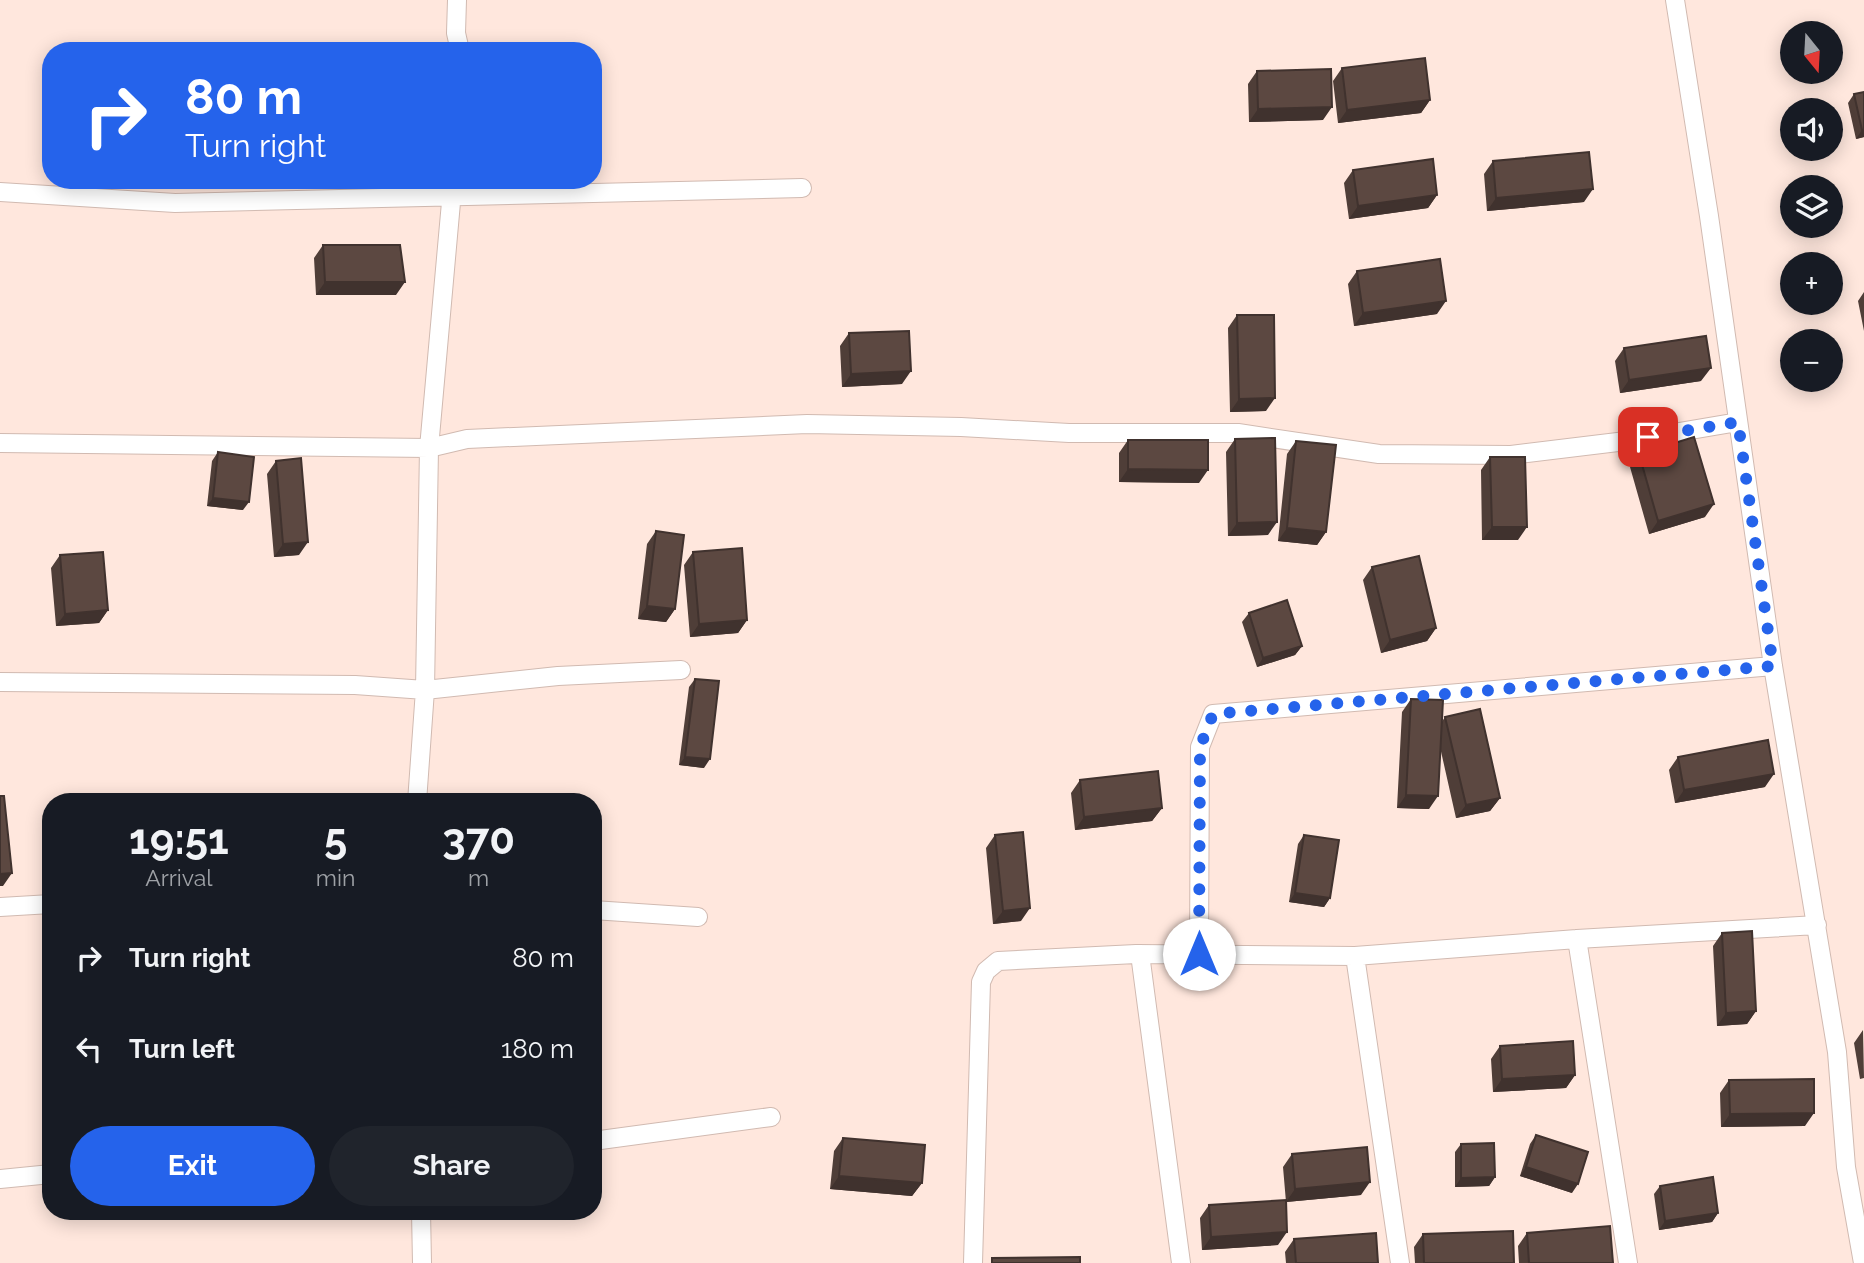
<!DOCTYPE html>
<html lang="en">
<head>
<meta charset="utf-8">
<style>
	:root { --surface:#171b24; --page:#20242c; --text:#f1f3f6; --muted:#9ea1a6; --accent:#2563eb }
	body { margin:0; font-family:Raleway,sans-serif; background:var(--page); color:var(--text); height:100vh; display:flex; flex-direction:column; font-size:26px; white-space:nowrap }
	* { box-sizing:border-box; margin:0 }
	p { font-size:23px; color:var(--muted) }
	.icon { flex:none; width:38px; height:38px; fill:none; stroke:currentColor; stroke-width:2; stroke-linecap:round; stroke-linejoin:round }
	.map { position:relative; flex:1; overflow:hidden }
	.side { position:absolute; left:42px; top:793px; width:560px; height:427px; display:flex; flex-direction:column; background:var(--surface); border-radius:28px; box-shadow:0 4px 18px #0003 }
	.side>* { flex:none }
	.banner { position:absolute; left:42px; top:42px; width:560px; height:147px; border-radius:28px; box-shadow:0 4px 18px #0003; background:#2563eb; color:#fff; overflow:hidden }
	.needle { width:46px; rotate:162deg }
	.buttons { position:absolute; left:1780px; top:21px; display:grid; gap:14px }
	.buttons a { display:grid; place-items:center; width:63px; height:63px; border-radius:50%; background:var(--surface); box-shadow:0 4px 18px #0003; font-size:35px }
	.pin { position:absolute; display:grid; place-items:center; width:60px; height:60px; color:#fff; margin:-30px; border-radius:14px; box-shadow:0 4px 10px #0006 }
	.me { position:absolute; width:77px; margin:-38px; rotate:0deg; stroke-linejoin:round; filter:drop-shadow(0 0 5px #0008) }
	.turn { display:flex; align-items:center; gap:24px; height:147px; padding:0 28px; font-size:32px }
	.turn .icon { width:91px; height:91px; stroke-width:2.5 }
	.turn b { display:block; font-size:49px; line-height:60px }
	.eta { display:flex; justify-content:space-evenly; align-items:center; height:119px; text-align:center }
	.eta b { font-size:42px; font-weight:700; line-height:49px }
	.button { display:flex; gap:14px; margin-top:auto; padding:14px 28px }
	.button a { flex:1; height:80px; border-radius:42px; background:var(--accent); color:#fff; font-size:28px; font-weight:700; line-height:80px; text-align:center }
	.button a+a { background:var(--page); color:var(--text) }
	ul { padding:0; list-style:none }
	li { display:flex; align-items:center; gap:21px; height:91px; padding:0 28px }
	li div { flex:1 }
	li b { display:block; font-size:26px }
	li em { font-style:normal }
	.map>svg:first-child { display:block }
</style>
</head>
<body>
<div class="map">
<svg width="1864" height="1263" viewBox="0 0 1864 1263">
	<rect width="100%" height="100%" fill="#ffe7dd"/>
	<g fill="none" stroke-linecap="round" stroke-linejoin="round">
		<defs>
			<path id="street" d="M457 0 456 33 460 51
				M1675 0 1709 216 1773 666 1837 1052 1846 1167 1863 1263
				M0 192 175 203 802 188
				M0 443 429 448 467 439 807 424 961 427 1069 433H1238L1379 454 1511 455 1626 441 1738 422
				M0 682 355 685 425 690 558 676 681 670
				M417 802 425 690 429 448 453 180
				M0 907 51 904
				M593 910 698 917
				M1577 939 1628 1263
				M1140 954 1181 1263
				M1199 954 1200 747 1213 714 1773 666
				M1355 956 1400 1263
				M593 1141 771 1117
				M0 1179 51 1174
				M421 1211 422 1263
				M973 1263 981 982 986 971 998 961 1136 954 1355 956 1577 939 1817 925"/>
		</defs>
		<use href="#street" stroke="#d1bab1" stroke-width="20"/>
		<use href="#street" stroke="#fff" stroke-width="18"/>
	</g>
	<path fill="#4f3e38" d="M1342 68 1430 100 1421 113 1338 123 1333 81Z
		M1257 71 1323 120 1249 122 1248 84Z
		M1864 92V137L1856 139 1848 103 1854 94Z
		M1493 161 1584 202 1487 211 1484 174Z
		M1353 170 1437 195 1428 208 1349 219 1344 183Z
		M323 245 396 295H316L314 258Z
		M1357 271 1437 314 1354 326 1348 284Z
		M1864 292V331L1858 301Z
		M1237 315 1266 411 1230 412 1228 328Z
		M849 333 902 384 842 387 840 346Z
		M1624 348 1701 381 1620 393 1615 361Z
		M1235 439 1268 535 1228 536 1226 452Z
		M1128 440 1199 483 1119 482V453Z
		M1296 441 1326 532 1317 545 1278 541 1287 454Z
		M218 452 243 510 207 506 212 461Z
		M1639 454 1705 517 1649 534 1630 467Z
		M1490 457 1518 540H1482L1481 470Z
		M276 461 299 555 274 557 267 474Z
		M656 531 675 609 666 622 638 619 647 544Z
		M693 552 747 620 738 633 690 637 684 565Z
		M60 555 108 610 99 623 56 626 51 568Z
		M1372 567 1436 628 1427 641 1381 653 1363 580Z
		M1249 613 1302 646 1295 655 1257 667 1242 622Z
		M695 679 704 768 679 765 689 687Z
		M1411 699 1441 723 1445 717 1500 798 1490 811 1456 818 1440 747 1429 809 1397 808 1402 712Z
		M1678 757 1765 787 1675 803 1669 770Z
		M1080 780 1162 808 1152 821 1075 830 1071 793Z
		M995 835 1021 921 993 924 986 848Z
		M1304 835 1330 898 1324 907 1289 902 1298 844Z
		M1722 933 1756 1011 1747 1024 1717 1026 1713 946Z
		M1863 1030 1864 1078 1860 1079 1854 1043Z
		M1500 1046 1575 1075 1566 1088 1493 1092 1491 1059Z
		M1729 1080 1805 1126 1721 1127 1720 1093Z
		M1536 1135 1572 1193 1520 1176 1530 1144Z
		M843 1138 922 1183 912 1196 830 1189 834 1151Z
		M1461 1144 1495 1177 1489 1186 1455 1187V1152Z
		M1292 1154 1361 1195 1286 1202 1283 1167Z
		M1660 1186 1718 1213 1712 1222 1659 1230 1654 1194Z
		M1209 1205 1278 1245 1202 1250 1200 1218Z
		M1527 1233 1613 1263H1519L1518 1246Z
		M1423 1234 1514 1263H1415L1414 1247Z
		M1294 1239 1378 1263H1286L1285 1252Z"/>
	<path fill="#40322e" d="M1430 100 1421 113 1338 123 1347 110Z
		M1332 107 1323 120 1249 122 1258 109Z
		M1862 130H1864V137L1856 139Z
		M1593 189 1584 202 1487 211 1496 198Z
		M1437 195 1428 208 1349 219 1358 206Z
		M325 282H405L396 295H316Z
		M1446 301 1437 314 1354 326 1363 313Z
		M1711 368 1701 381 1620 393 1629 380Z
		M911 371 902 384 842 387 851 374Z
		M1275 398 1266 411 1230 412 1239 399Z
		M1128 469 1208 470 1199 483 1119 482Z
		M213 498 249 502 243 510 207 506Z
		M1714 504 1705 517 1649 534 1658 521Z
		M1277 522 1268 535 1228 536 1237 523Z
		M1492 527H1527L1518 540H1482Z
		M1287 528 1326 532 1317 545 1278 541Z
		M308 542 299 555 274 557 283 544Z
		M647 606 675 609 666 622 638 619Z
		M108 610 99 623 56 626 65 614Z
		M747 620 738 633 690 637 699 624Z
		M1436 628 1427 641 1381 653 1390 640Z
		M1302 646 1295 655 1257 667 1263 658Z
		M685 757 710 759 704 768 679 765Z
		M1774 774 1765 787 1675 803 1684 790Z
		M1406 795 1438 796 1429 809 1397 808Z
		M1500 798 1490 811 1456 818 1466 805Z
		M1162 808 1152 821 1075 830 1084 817Z
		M12 873 3 886H0V874Z
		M1295 893 1330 898 1324 907 1289 902Z
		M1030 908 1021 921 993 924 1003 911Z
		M1756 1011 1747 1024 1717 1026 1726 1013Z
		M1575 1075 1566 1088 1493 1092 1502 1079Z
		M1814 1113 1805 1126 1721 1127 1730 1114Z
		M1526 1167 1578 1184 1572 1193 1520 1176Z
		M839 1176 922 1183 912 1196 830 1189Z
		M1495 1177 1489 1186 1455 1187 1461 1178Z
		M1370 1182 1361 1195 1286 1202 1295 1189Z
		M1718 1213 1712 1222 1659 1230 1665 1221Z
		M1287 1232 1278 1245 1202 1250 1211 1237Z"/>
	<path fill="#5c4841" stroke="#40322e" stroke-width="2" d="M1425 58 1430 100 1347 110 1342 68Z
		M1331 69 1332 107 1258 109 1257 71Z
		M1864 92V130H1862L1854 94Z
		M1589 152 1593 189 1496 198 1493 161Z
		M1433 159 1437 195 1358 206 1353 170Z
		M323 245H400L405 282H325Z
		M1440 259 1446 301 1363 313 1357 271Z
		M1237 315H1274L1275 398 1239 399Z
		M909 331 911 371 851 374 849 333Z
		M1706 336 1711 368 1629 380 1624 348Z
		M1694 437 1714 504 1658 521 1639 454Z
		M1275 438 1277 522 1237 523 1235 439Z
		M1128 440H1208V470L1128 469Z
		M1296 441 1336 445 1326 532 1287 528Z
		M218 452 254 457 249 502 213 498Z
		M1490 457H1525L1527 527H1492Z
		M301 458 308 542 283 544 276 461Z
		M656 531 684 535 675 609 647 606Z
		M742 548 747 620 699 624 693 552Z
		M103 552 108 610 65 614 60 555Z
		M1419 556 1436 628 1390 640 1372 567Z
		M1287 600 1302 646 1263 658 1249 613Z
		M695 679 719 681 710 759 685 757Z
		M1411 699 1443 700 1438 796 1406 795Z
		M1480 709 1500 798 1466 805 1445 717Z
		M1768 740 1774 774 1684 790 1678 757Z
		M1158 771 1162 808 1084 817 1080 780Z
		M0 796H4L12 873 0 874Z
		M1023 832 1030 908 1003 911 995 835Z
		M1304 835 1339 840 1330 898 1295 893Z
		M1752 931 1756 1011 1726 1013 1722 933Z
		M1573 1041 1575 1075 1502 1079 1500 1046Z
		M1814 1079V1113L1730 1114 1729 1080Z
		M1536 1135 1588 1152 1578 1184 1526 1167Z
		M843 1138 925 1145 922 1183 839 1176Z
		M1494 1143 1495 1177 1461 1178V1144Z
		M1367 1147 1370 1182 1295 1189 1292 1154Z
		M1713 1177 1718 1213 1665 1221 1660 1186Z
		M1286 1200 1287 1232 1211 1237 1209 1205Z
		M1610 1226 1613 1263H1529L1527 1233Z
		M1513 1231 1514 1263H1424L1423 1234Z
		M1376 1233 1378 1263H1296L1294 1239Z
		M1080 1257V1263H992V1258Z"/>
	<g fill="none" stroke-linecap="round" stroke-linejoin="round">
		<path stroke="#2563eb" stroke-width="12" stroke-dasharray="0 21.6" d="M1199 954 1200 747 1213 714 1773 666 1738 422 1648 437"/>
	</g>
</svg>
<div class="buttons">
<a><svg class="needle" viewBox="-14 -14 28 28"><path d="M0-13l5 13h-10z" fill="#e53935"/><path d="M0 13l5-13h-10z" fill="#9ea1a6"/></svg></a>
<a><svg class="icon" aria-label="sound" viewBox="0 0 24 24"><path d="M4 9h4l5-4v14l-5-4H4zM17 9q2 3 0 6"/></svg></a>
<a><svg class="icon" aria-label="layers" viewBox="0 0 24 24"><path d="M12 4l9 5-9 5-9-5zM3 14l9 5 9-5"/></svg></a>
<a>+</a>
<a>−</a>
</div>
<div class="pin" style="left:1648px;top:437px;background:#d93025"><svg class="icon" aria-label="arrive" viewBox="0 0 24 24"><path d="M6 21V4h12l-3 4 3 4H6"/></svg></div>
<svg class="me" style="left:1199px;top:954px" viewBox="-20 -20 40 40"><circle r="19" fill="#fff"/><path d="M0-13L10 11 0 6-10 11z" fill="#2563eb"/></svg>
<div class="banner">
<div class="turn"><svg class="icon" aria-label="right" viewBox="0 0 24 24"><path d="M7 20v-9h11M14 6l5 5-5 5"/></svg><div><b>80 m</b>Turn right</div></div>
</div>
<section class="side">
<div class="eta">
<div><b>19:51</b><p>Arrival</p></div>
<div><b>5</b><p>min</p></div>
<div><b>370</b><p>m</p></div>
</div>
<ul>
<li><svg class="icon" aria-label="right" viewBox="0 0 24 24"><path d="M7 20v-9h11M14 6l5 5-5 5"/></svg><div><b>Turn right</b></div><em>80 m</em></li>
<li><svg class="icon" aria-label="left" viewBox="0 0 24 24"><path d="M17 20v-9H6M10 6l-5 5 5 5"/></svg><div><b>Turn left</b></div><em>180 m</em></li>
</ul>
<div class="button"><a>Exit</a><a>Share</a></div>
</section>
</div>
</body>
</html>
